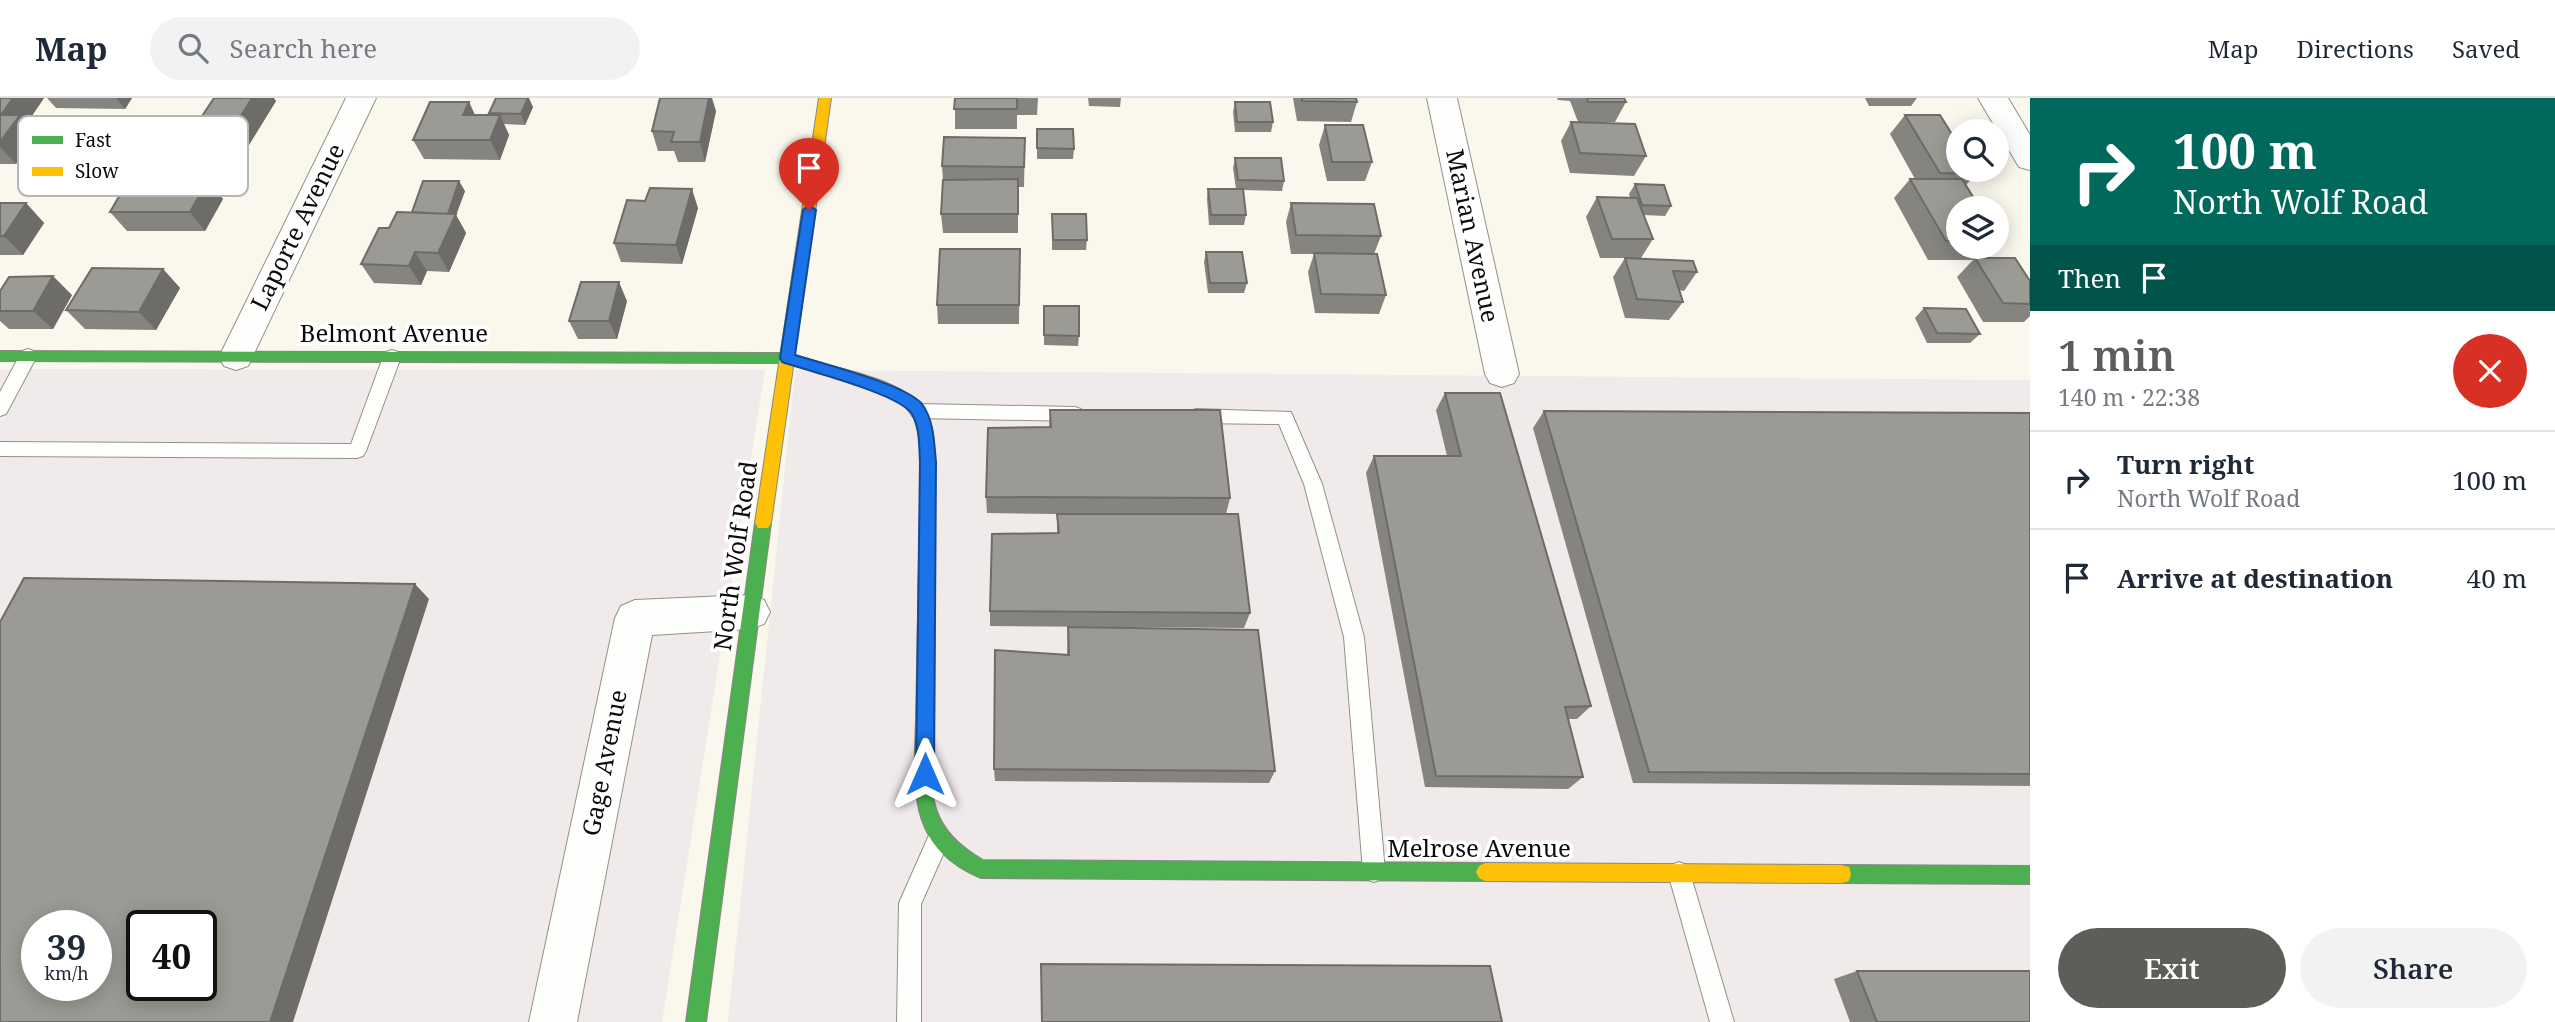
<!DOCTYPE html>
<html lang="en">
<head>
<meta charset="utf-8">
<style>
	:root { --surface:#fff; --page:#f2f2f3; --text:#1f2937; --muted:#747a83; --line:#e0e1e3; --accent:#5e5d59 }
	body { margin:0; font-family:"Noto Serif",serif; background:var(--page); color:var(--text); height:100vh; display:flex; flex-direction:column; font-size:26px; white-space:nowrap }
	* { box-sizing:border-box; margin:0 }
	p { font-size:23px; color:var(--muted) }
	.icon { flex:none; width:38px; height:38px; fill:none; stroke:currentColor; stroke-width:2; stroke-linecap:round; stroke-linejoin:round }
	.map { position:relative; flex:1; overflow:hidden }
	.panel { display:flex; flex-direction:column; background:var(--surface); width:525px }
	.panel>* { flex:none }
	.top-card { background:#00695c; color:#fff; overflow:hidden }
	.tools { position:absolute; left:1946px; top:21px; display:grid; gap:14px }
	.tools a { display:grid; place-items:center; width:63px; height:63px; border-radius:50%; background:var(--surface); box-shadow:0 4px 18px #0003; font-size:35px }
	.speed { position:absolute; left:21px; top:812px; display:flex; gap:14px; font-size:35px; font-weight:700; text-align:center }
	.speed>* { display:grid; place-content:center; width:91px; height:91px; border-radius:50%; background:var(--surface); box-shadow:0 4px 18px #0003; line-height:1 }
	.speed small { font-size:18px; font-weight:400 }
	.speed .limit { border:4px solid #111; border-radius:10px; background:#fff; color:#111 }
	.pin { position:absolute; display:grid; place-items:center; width:60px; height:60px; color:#fff; margin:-72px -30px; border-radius:50% 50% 50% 0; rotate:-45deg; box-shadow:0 0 7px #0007 }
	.pin .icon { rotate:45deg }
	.me { position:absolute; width:77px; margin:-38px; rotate:0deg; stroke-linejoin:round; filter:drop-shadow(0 0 5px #0008) }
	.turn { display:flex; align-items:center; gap:24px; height:147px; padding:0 28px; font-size:32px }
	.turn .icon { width:91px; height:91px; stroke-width:2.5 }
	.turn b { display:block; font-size:49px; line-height:60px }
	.then { display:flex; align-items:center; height:66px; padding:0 28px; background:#0003; gap:14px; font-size:26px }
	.round { display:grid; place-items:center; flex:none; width:74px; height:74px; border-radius:37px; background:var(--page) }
	.overview { display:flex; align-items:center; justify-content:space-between; height:119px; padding:0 28px }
	h1 { font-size:42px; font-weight:600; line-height:52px; color:var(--accent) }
	.action { display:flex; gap:14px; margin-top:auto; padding:14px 28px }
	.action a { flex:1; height:80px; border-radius:42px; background:var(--accent); color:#fff; font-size:28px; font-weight:600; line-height:80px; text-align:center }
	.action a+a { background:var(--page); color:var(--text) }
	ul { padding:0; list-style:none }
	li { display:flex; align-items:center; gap:21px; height:98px; padding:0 28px; border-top:2px solid var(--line) }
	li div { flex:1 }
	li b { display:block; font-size:26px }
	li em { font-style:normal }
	header { display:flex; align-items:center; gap:42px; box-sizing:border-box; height:98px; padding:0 35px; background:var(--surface); border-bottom:2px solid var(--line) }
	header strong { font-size:33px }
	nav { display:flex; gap:38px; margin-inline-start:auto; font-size:24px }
	.search { width:490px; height:63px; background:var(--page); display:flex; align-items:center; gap:18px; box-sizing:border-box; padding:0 24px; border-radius:38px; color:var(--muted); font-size:26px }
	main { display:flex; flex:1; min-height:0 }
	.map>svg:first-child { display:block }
</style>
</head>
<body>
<header>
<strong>Map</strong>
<div class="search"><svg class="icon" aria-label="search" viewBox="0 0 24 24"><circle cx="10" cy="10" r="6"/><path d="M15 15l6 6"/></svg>Search here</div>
<nav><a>Map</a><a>Directions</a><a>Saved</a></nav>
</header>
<main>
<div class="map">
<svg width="2030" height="924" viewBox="0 0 2030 924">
	<rect width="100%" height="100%" fill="#faf8ed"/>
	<path fill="#f1eaeb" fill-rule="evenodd" d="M0 271 765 272 662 924H0ZM37 828H96V887H37ZM142 828H201V887H142Z
		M795 272 2030 282V924H728Z"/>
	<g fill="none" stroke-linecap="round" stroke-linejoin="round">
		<defs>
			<path id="lane" d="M28 251 34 253 37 258 6 316 0 318V294L22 253Z
				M392 252 398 254 401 259 366 353 363 358 357 360 0 358V344L351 346 383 259 386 254Z
				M918 306 1075 309 1081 311 1084 316 1081 321 1075 323 918 320 912 318 909 313 912 308Z
				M1196 311 1291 314 1322 386 1364 539 1385 773 1382 781 1374 784 1366 781 1363 773 1344 539 1304 386 1279 326 1196 325 1190 323 1187 318 1190 313Z
				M938 732 946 735 949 743 921 806V924H897L899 805 930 735Z
				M1679 764 1687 767 1690 775 1734 924H1710L1668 775 1671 767Z"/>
			<path id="street" d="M346 0H376L248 268 236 272 224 268 219 259Z
				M1427 0H1457L1519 276 1514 285 1502 289 1490 285 1485 276Z
				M1978 0H2008L2030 37V72L2019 69Z
				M750 497 764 502 770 514 764 526 750 531 652 537 577 924H529L615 520 621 508 635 502Z"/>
			<path id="fast" d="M0 253 788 255 825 266 827 270 820 275 788 265 0 263Z
				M763 419 768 420 771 425 706 924H686L755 425 758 420Z
				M925 613 931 615 934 621C932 684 919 726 983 762L1485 765 1491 768 1494 774 1491 780 1485 783 981 780C906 749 914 689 916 621L919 615Z
				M1842 767 2030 768V786L1842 785 1835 783 1833 776 1835 769Z"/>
			<path id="slow" d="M819 0H831L771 425 768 430H758L755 425Z
				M820 265C850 273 905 284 924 311 934 326 934 346 935 364L934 621 931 627 925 629 919 627 916 621 921 364C920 350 921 333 914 320 900 293 842 282 815 274L813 270Z
				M1485 765 1842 767 1849 769 1851 776 1849 783 1842 785 1485 783 1479 780 1476 774 1479 768Z"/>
		</defs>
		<use href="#lane" stroke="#92918c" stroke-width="2"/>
		<use href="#street" stroke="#92918c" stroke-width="2"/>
		<use href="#fast" stroke="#898883" stroke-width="2"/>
		<use href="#slow" stroke="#898883" stroke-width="2"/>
		<use href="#lane" fill="#fefefc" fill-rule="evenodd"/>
		<use href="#street" fill="#fefefc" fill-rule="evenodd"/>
		<use href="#fast" fill="#4caf50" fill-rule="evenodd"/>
		<use href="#slow" fill="#ffc107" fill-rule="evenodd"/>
	</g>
	<path fill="#86847f" d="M0 0H44L27 25 37 36 16 66H0Z
		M47 0H132L125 11 56 10Z
		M955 0H1038L1037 17H1017V31H955Z
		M1088 0H1121L1120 9 1089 8Z
		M1293 0H1356L1357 4 1351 24 1297 23Z
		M1557 0H1624L1626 4 1615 24H1581L1646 58 1634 78 1570 75 1561 43 1571 24H1578L1570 3 1558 2Z
		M1865 0H1917L1911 8H1869Z
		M276 3 228 81 191 79 175 59Z
		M469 4 475 17H490L489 15 533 9 525 27 504 26 509 37 500 62 424 61 413 42Z
		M1235 4 1273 24 1271 34H1235L1233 14Z
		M716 13 705 64H678L674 53H658L652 33Z
		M1905 17 1976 76 1966 87 1958 110V149H1994L1983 160 2030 183V218L2024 224H1983L1957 179 1973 162H1928L1894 100 1910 81H1915L1890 36Z
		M1325 27 1372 64 1365 83H1327L1319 47Z
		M1037 31 1074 51 1073 61H1037Z
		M1025 40 1024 89H1018V135H943L941 116 943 82 942 68Z
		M82 45 90 55 70 82 29 80 20 70Z
		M170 60 159 78 120 76 112 66Z
		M1235 60 1284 83 1282 93 1243 92 1246 117 1244 127H1209L1207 101 1208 91H1236L1233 70Z
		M208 82 223 101 205 133H127L110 114Z
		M1635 86 1671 108 1665 118 1644 117 1653 141 1641 160H1600L1586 119 1597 99 1630 100 1629 96Z
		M465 93 456 117 466 135 449 174 427 173 421 187 374 185 361 166 389 130Z
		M0 105H26L44 125 23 157H0Z
		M1291 105 1381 138 1374 156 1386 197 1379 216 1315 215 1308 174 1314 156H1291L1286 124Z
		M698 110 682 166 621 164 614 145Z
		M1052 116 1087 142 1086 152H1052Z
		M1020 151 1019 226H938L937 207Z
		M1206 154 1247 185 1244 195H1208L1204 164Z
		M1625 160 1697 174 1684 193 1679 192 1683 204 1669 222 1625 220 1613 179Z
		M163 171 180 190 156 232 85 231 66 212Z
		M0 193 72 197 53 231H9L0 223Z
		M627 203 617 241H578L569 223Z
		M1044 208 1079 238 1078 248 1044 247Z
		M1924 210 1980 236 1970 245H1927L1915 220Z
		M1445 295 1591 608 1577 621H1568L1583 679 1568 691 1425 689 1366 375 1374 358H1447L1436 312Z
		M1050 312 1230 400 1226 416 1250 515 1244 530 990 528V513L1057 435V416L987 415 986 399 1049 329Z
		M1544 313 2030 315V688L1633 685 1533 330Z
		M1068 529 1275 673 1269 685 995 683 994 671 1067 557Z
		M1857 873 2030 924H1850L1834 881Z"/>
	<path fill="#6d6c68" d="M13 0H44L27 25 37 36 16 66 0 49 1 17Z
		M116 0H132L125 11Z
		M252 0H274L276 3 228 81 214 61Z
		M528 0H529L533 9 525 27 521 16Z
		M709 0H712L716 13 705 64 700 44Z
		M469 4 478 24 463 17Z
		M500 17 509 37 500 62 490 42Z
		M82 45 90 55 70 82 61 72Z
		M162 49 170 60 159 78 150 68Z
		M208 82 223 101 205 133 190 114Z
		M459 83 465 93 456 117 466 135 449 174 438 155 448 116Z
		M692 91 698 110 682 166 676 147Z
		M26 105 44 125 23 157 4 138Z
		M415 154 427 173 421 187 409 168Z
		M163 171 180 190 156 232 139 214Z
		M53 178 72 197 53 231 33 213Z
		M619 184 627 203 617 241 609 223Z
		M415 486 429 501 293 924H270Z"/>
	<path fill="#9c9a94" stroke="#6d6c68" stroke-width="2" fill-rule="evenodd" d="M0 0H13L1 17H20L0 44Z
		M214 0H252L214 61 175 59Z
		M496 0H528L521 16 489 15Z
		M660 0H709L700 44H671L674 34 652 33Z
		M955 0H1017V11H954Z
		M1302 0H1356L1357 4 1302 3Z
		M1587 0H1624L1626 4H1588Z
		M430 4H469L463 17H500L490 42H413Z
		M1235 4H1270L1273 24H1237Z
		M1905 17H1940L1958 46V72H1974L1976 76 1940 75Z
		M1571 24 1635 26 1646 58 1580 55Z
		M1325 27H1363L1372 64H1332Z
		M1037 31H1073L1074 51 1037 50Z
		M944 39 1025 40 1024 69 942 68Z
		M1235 60H1281L1284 83 1238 82Z
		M129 81 208 82 190 114H110Z
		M1018 81V116H941L943 82Z
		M1910 81H1962L1980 110H1958V143H1946Z
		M423 83H459L448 116 412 114Z
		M1635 86 1664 87 1671 108 1642 107Z
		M650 90 692 91 676 147 614 145 627 102 645 103Z
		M1208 91H1243L1246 117H1211Z
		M1597 99 1637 100 1653 141H1612Z
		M0 105H26L4 138H0Z
		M1291 105 1374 106 1381 138 1296 137Z
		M397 114 456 116 438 155 415 154 409 168 361 166 379 130H389Z
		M1052 116H1086L1087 142H1053Z
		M940 151H1020L1019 207H937Z
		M1206 154H1242L1247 185H1210Z
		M1314 155 1377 156 1386 197 1321 196Z
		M1625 160 1693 163 1697 174 1673 173 1683 204 1637 201Z
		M1975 160H2015L2030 183V206L2003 205Z
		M92 170 163 171 139 214 66 212Z
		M53 178 33 213H0V193L9 179Z
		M581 184H619L609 223H569Z
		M1044 208H1079V238L1044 237Z
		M1924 210 1966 211 1980 236 1937 235Z
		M1445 295H1500L1591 608 1565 609 1583 679 1436 678 1374 358H1461Z
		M1050 312H1220L1230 400 986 399 988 330 1051 329Z
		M1544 313 2030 315V676L1649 674Z
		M1057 416H1238L1250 515 990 513 992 436 1059 435Z
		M24 480 415 486 270 924H0V524ZM37 828H96V887H37ZM142 828H201V887H142Z
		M1068 529 1258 532 1275 673 994 671 995 552 1069 557Z
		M1041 866 1490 868 1502 924H1042Z
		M1857 873H2030V924H1877Z"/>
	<path fill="#1a73e8" stroke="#114b97" stroke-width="2" d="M809 107 816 112 795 257C823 266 905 286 922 306 934 322 934 345 936 364L934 676 931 682 925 684 918 682 916 676 920 364C919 348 920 331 912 316 900 296 808 273 782 264L780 260 803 112Z"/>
	<g text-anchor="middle" stroke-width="7" stroke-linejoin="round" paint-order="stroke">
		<g font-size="24" fill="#0a0a0a" stroke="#fff">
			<text transform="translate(298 129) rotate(-64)" y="8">Laporte Avenue</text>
			<text transform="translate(1472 138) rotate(78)" y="8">Marian Avenue</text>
			<text x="394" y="244">Belmont Avenue</text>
			<text transform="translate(736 458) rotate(-82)" y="8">North Wolf Road</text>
			<text transform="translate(605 665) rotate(-79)" y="8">Gage Avenue</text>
			<text x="1479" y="759">Melrose Avenue</text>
		</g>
	</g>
	<rect x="18" y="18" width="230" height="80" rx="10" fill="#fff" stroke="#b6b6b6" stroke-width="2"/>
	<rect x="32" y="38" width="31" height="8" fill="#4caf50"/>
	<rect x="32" y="69" width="31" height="9" fill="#ffc107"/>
	<g font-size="19" fill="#0a0a0a">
		<text x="75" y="49">Fast</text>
		<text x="75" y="80">Slow</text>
	</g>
</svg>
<div class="tools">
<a><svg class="icon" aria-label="search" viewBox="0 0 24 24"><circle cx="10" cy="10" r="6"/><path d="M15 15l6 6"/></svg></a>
<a><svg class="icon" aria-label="layers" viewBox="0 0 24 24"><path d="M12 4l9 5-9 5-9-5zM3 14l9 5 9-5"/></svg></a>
</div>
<div class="speed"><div>39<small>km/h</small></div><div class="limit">40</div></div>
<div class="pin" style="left:809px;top:112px;background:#d93025"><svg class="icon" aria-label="arrive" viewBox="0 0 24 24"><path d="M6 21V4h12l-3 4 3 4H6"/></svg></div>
<svg class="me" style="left:925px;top:676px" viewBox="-20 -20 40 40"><path d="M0-17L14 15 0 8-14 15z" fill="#1a73e8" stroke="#fff" stroke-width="4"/></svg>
</div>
<section class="panel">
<div class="top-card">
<div class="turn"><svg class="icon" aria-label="right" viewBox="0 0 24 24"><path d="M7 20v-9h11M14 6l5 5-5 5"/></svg><div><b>100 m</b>North Wolf Road</div></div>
<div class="then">Then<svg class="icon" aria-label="arrive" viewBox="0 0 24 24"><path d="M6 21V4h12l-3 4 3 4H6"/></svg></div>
</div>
<div class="overview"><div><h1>1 min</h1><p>140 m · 22:38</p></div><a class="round" style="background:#d93025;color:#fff"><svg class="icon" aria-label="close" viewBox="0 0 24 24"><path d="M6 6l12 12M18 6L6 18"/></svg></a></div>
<ul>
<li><svg class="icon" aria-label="right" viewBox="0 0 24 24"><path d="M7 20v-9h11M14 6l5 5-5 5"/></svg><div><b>Turn right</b><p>North Wolf Road</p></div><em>100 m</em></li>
<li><svg class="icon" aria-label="arrive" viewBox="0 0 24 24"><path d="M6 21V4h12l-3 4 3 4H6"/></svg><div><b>Arrive at destination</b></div><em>40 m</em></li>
</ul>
<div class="action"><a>Exit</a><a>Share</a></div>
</section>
</main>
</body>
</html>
